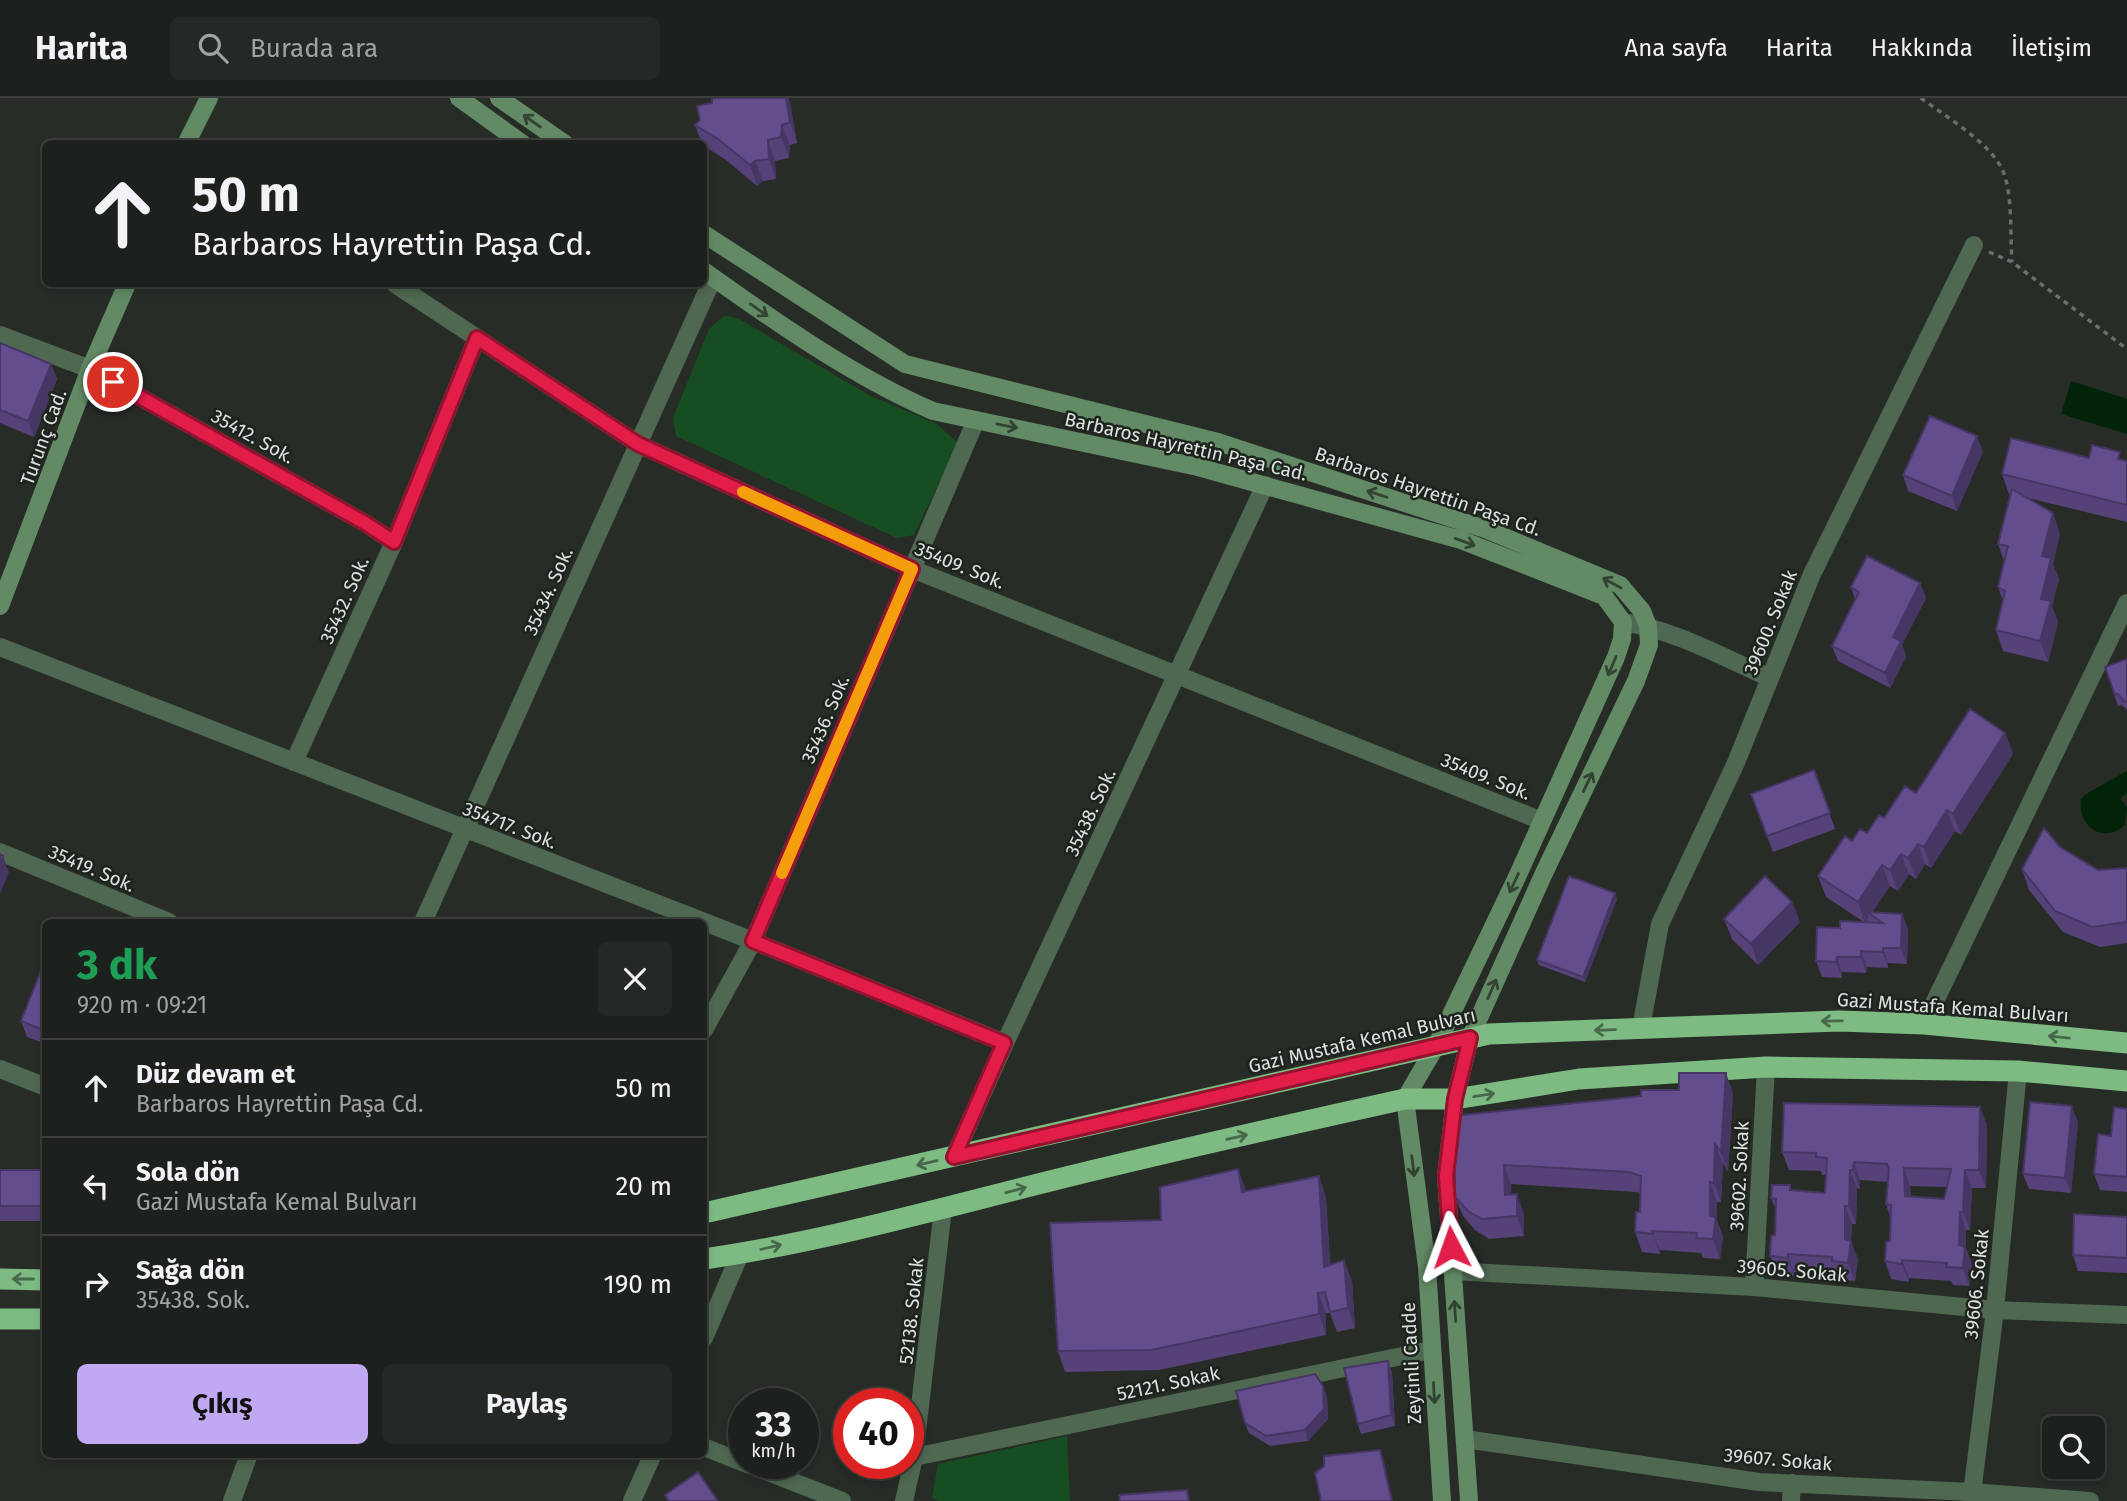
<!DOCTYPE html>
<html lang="tr">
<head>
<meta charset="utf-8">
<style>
	:root { --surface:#1d211d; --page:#252926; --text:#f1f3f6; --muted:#a0a3a4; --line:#3b3e3b; --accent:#c1a8f3 }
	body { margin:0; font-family:"Fira Sans",sans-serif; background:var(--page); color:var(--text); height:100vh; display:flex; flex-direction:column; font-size:26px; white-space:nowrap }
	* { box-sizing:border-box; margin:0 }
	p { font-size:23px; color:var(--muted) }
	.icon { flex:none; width:38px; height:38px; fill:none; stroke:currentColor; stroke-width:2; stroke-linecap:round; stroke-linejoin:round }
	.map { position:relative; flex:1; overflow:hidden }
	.sheet { position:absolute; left:42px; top:821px; width:665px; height:539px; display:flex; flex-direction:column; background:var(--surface); border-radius:10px; box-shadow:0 4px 10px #0003,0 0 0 2px var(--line) }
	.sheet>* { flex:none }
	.hud { position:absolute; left:42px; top:42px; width:665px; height:147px; border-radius:10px; box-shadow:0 4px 10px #0003,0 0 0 2px var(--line); background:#1d211d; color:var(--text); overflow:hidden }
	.controls { position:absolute; left:2042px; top:1318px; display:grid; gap:14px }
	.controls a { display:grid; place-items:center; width:63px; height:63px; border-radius:10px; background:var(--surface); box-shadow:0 4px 10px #0003,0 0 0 2px var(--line); font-size:35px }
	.speed { position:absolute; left:728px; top:1290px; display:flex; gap:14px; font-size:35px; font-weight:700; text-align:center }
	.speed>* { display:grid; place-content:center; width:91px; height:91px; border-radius:50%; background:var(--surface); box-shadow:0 4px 10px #0003,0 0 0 2px var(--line); line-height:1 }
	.speed small { font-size:18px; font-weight:400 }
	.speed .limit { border:10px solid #d22; background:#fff; color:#111 }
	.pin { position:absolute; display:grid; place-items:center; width:60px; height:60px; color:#fff; margin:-30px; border:4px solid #fff; border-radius:50%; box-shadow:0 2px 7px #0007 }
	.me { position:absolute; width:77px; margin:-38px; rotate:356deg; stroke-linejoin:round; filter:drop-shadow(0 0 5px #0008) }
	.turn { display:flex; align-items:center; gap:24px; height:147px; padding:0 35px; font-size:32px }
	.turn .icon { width:91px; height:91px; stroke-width:2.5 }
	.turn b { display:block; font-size:49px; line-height:60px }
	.round { display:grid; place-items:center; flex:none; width:74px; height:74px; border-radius:10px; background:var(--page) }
	.overview { display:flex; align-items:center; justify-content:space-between; height:119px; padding:0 35px }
	h1 { font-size:42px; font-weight:700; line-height:52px; color:#1e9e55 }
	.cta { display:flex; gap:14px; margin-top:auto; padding:14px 35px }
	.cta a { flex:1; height:80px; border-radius:10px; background:var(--accent); color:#111; font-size:28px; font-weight:700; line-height:80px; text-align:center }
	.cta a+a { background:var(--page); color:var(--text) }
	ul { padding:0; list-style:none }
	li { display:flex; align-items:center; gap:21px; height:98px; padding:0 35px; border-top:2px solid var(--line) }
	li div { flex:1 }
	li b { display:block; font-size:26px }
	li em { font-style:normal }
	header { display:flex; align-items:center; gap:42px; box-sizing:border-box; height:98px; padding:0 35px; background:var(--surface); border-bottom:2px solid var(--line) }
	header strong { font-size:33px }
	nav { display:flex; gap:38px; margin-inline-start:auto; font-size:24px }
	.search { width:490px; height:63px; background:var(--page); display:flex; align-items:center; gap:18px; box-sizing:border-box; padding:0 24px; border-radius:10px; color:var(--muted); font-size:26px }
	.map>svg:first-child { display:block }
</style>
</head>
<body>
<header>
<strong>Harita</strong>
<div class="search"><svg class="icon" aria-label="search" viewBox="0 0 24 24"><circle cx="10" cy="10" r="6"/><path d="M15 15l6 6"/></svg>Burada ara</div>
<nav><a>Ana sayfa</a><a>Harita</a><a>Hakkında</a><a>İletişim</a></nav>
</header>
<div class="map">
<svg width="2127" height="1403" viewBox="0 0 2127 1403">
	<rect width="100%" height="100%" fill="#272c27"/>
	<path fill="#174e21" d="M725 217 739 221 871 298 937 326 958 345 914 437 897 440 676 338 673 320 709 231Z
		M1067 1338 1070 1403H940L932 1400 938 1366Z"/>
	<path fill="#032308" d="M2071 283 2127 301V336L2061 316Z
		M2127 673V695L2120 700 2127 710 2125 727C2103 747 2077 728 2081 701L2086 696Z"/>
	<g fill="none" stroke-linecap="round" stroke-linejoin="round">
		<path stroke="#6b6f6b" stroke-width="3.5" stroke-dasharray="5 5" stroke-linecap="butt" d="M1921 0C1946 19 1989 44 2002 71 2013 94 2010 138 2012 164
			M1989 154 2012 164 2127 251"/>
		<path stroke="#4f6851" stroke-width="18" d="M395 186 638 346 912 471 1542 723
			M0 237 90 271 365 425 394 444
			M1623 524C1675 532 1722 559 1770 580
			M0 549 753 843 1005 945
			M294 664 394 444 477 240
			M0 754 169 824
			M423 824 713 180
			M1924 926 2127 505
			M1641 930 1660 826 1735 667 1812 476 1974 147
			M704 932 753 843 976 322
			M0 971 46 989
			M954 1059 1005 945 1265 387
			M1452 1173 1754 1189 1995 1212 2127 1217
			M1754 1189 1766 969
			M704 1240 740 1156
			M1465 1341 1759 1384 1972 1394 2090 1403
			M704 1349 744 1365
			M914 1359 1431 1252
			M745 1365 842 1403
			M232 1403 249 1356
			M632 1403 653 1356
			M904 1403 914 1359 943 1111
			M1791 1403 1792 1385
			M1971 1403 1995 1212 2018 973"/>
		<path stroke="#628a65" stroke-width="18" d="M459 0 523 46
			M499 0 565 46
			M186 46 209 0
			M704 136 905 266 1218 344 1420 410 1485 431 1620 487 1642 513 1648 528 1649 547 1636 583 1544 775 1470 940 1455 1001 1446 1078 1469 1403
			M704 173C774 223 854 279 933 313L1198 369 1461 442 1604 498 1623 524 1622 541 1616 559 1517 779 1436 948 1405 1001 1427 1169 1442 1403
			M0 508 90 271 127 186"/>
		<path stroke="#7dbb83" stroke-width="21" d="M704 1115 1489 936 1839 923 1924 926 2127 945
			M704 1161C836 1142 965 1103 1095 1072 1198 1047 1301 1024 1405 1001H1455L1579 981 1766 969 2018 973 2127 983
			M0 1181 46 1182
			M0 1221H46"/>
	</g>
	<path fill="#564279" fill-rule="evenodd" d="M712 5H790L797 45 790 47 789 60 775 63 776 81 763 83 757 88 726 62 704 48V46H702L695 27 700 22Z
		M0 245 51 266 57 281 34 339 0 325Z
		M1983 354 1957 413 1908 393 1903 377Z
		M2089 360 2127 363V424L2028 400 2053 415 2060 436 2053 466 2059 481 2052 508 2058 524 2048 564 2003 553 1996 532 2003 503 1998 489 2004 463 1998 446 2010 396H2009L2002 376Z
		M1920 485 1926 500 1902 547 1906 559 1890 590 1838 563 1832 548 1855 501 1851 489Z
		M2127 561V612L2122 607 2118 608 2105 569Z
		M2005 635 2013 656 1961 737 1955 733 1931 770 1925 766 1916 781 1909 776 1898 793 1890 788 1872 814 1902 816 1908 831 1907 866 1888 865V870L1867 869 1866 875 1842 874V880L1822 879 1816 863 1840 830 1864 824 1826 799 1818 778 1852 743 1867 735 1916 695Z
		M1814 672 1835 731 1773 754 1751 696Z
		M2060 749 2098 772 2127 770V845L2100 849 2063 834 2029 792 2022 771Z
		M1617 801 1585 884 1539 867 1537 862Z
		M1792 804 1800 824 1758 867 1732 841 1724 821Z
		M46 871V946L27 939 21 923Z
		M1733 995 1728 1074 1723 1065 1721 1104H1717V1122L1723 1139 1720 1161 1703 1160 1701 1155 1660 1152V1156L1642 1154 1635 1134 1640 1114 1641 1095 1636 1094 1511 1086V1097L1524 1116V1138L1489 1141 1475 1132 1463 1118 1455 1099 1454 1034Z
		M2127 1011V1094L2100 1092 2094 1076 2111 1038Z
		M2078 1024 2071 1095 2029 1091 2023 1076Z
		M1987 1027 1986 1090H1972L1970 1132H1966V1150L1972 1167 1969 1188 1953 1187 1951 1183 1909 1180V1184L1891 1181 1885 1163 1890 1143V1119L1886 1106 1888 1084 1860 1082V1091L1857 1090 1856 1126H1852L1851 1144 1858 1161 1855 1183 1838 1182 1836 1177 1794 1174V1178L1777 1176 1770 1158 1775 1137 1776 1112 1771 1100 1792 1092 1825 1095 1826 1077H1822L1821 1073 1789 1072 1782 1054ZM1910 1088 1947 1089 1944 1101 1911 1099Z
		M0 1072H46V1123H0Z
		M1246 1093 1326 1099 1330 1167 1352 1183 1355 1230 1337 1234 1330 1215H1326V1237L1159 1272 1065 1274 1058 1253 1161 1122Z
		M2127 1119V1175L2078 1173 2073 1157Z
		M1392 1274 1395 1328 1361 1336 1358 1326Z
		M1323 1288 1327 1299 1328 1321 1308 1343 1270 1348 1249 1335 1245 1325Z"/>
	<path fill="#463663" d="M786 0H789L790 5 797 45 790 24Z
		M782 27 790 47 789 60 781 39Z
		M768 42 775 63 776 81 769 61Z
		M755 63 763 83 757 88 750 67Z
		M51 266 57 281 34 339 28 323Z
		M1977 338 1983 354 1957 413 1952 398Z
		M2053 415 2060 436 2053 466 2059 481 2052 508 2058 524 2048 564 2040 543 2042 458Z
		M1920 485 1926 500 1902 547 1906 559 1890 590 1885 575 1893 539Z
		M2005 635 2013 656 1961 737 1953 716Z
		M1947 712 1955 733 1931 770 1924 749Z
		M1918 746 1925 766 1916 781 1908 760Z
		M1901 756 1909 776 1898 793 1890 772Z
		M3 758 9 774 0 796V767Z
		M1882 767 1890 788 1871 817 1867 814 1869 820 1865 825 1858 804Z
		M1615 795 1617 801 1585 884 1583 879Z
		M1792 804 1800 824 1758 867 1751 846Z
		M1902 816 1908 831 1907 866 1901 850Z
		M1883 850 1888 865V870L1883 854Z
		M1861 853 1867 869 1866 875 1861 859Z
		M1837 859 1842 874V880L1836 864Z
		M1726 975 1733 995 1728 1074 1721 1054Z
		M2072 1008 2078 1024 2071 1095 2065 1080Z
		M1980 1009 1987 1027 1986 1090 1979 1072Z
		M1715 1046 1723 1065 1721 1104 1714 1085Z
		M1854 1064 1860 1082V1091L1853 1072Z
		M1504 1067 1511 1086 1512 1117 1505 1097Z
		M1904 1070 1910 1088 1911 1116 1905 1098Z
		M1238 1071 1246 1092 1249 1115 1242 1094Z
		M1850 1072 1857 1090 1856 1126 1849 1108Z
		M1965 1072 1972 1090 1970 1132 1963 1114Z
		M1319 1078 1326 1099 1332 1189 1324 1169Z
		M1710 1084 1717 1104V1122L1723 1139 1720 1161 1713 1141 1710 1118Z
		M1517 1096 1524 1116V1138L1517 1118Z
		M1845 1108 1852 1126 1851 1144 1858 1161 1855 1183 1848 1165 1845 1141Z
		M1960 1114 1966 1132V1150L1972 1167 1969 1188 1963 1170 1959 1147Z
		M1652 1133 1660 1152V1156L1653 1136Z
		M1788 1156 1794 1174V1178L1788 1160Z
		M1344 1162 1352 1183 1355 1230 1348 1210Z
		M1902 1162 1909 1180V1184L1902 1166Z
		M1318 1195 1326 1215V1237L1319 1216Z
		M1388 1263 1392 1274 1395 1328 1391 1317Z
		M1323 1288 1327 1299 1328 1321 1308 1343 1305 1332Z
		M1380 1352 1384 1363 1393 1403H1392Z"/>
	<path fill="#644d8d" stroke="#463663" stroke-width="2" fill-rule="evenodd" d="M712 0H786L790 24 782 27 781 39 768 42 769 61 755 63 750 67 718 41 695 27 700 22 697 8 712 5Z
		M0 245 51 266 28 323 0 312Z
		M1930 318 1977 338 1952 398 1903 377Z
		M2011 340 2089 360 2092 347 2120 354 2118 361 2127 363V407L2002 376Z
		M2012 391 2053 415 2042 458 2051 460 2041 501 2051 503 2040 543 1996 532 2005 493 1998 489 2008 448 1998 446Z
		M1867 458 1920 485 1893 539 1901 543 1885 575 1832 548 1859 494 1851 489Z
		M2127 561V603L2125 604 2118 596 2115 597 2105 569Z
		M1970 611 2005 635 1953 716 1947 712 1924 749 1918 746 1908 760 1901 756 1890 772 1882 767 1858 804 1818 778 1845 738 1852 743 1860 731 1867 735 1879 717 1884 720 1905 688 1916 695Z
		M1814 672 1830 715 1767 738 1751 696Z
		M2044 730 2060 749 2098 772 2127 770V824L2092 829 2055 813 2022 771Z
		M0 756 3 758 0 767Z
		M1569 778 1615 795 1583 879 1537 862Z
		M1765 778 1792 804 1751 846 1724 821Z
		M1867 814 1902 816 1901 850H1883V854L1861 853V859H1837L1836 864 1816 863 1817 829 1840 830V823L1883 825Z
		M42 870 46 871V933L21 923Z
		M1679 975H1726L1721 1054 1715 1046 1714 1085 1710 1084V1118L1716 1119 1713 1141 1696 1140 1697 1135 1652 1133 1653 1136 1635 1134 1636 1114H1640L1641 1078 1629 1074 1504 1067 1505 1097 1517 1096V1118L1482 1121 1468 1113 1455 1099 1454 1034 1462 1017 1641 998V992H1679Z
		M2030 1004 2072 1008 2065 1080 2023 1076Z
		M1784 1005 1980 1009 1979 1072H1965L1963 1114H1960L1959 1147 1965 1149 1963 1170 1946 1169 1947 1165 1902 1162V1166L1885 1163 1886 1144 1890 1143 1891 1107 1886 1106 1889 1070 1887 1066 1854 1064 1853 1072H1850L1849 1108H1845V1141L1851 1143 1848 1165 1832 1163V1159L1788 1156V1160L1770 1158 1771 1138 1775 1137 1776 1101 1771 1100 1772 1087H1790V1092L1825 1095 1827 1060 1816 1059V1055L1782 1054ZM1904 1070 1951 1071 1944 1101 1905 1098Z
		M2114 1009 2127 1011V1079L2094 1076 2098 1036 2111 1038Z
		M1238 1071 1242 1094 1319 1078 1324 1169 1344 1162 1348 1210 1330 1214 1325 1194 1318 1195 1319 1216 1152 1252 1058 1253 1050 1125 1161 1122 1160 1089Z
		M0 1072H46V1108H0Z
		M2074 1116 2127 1119V1160L2073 1157Z
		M1388 1263 1391 1317 1358 1326 1344 1270Z
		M1315 1276 1323 1288 1324 1311 1305 1332 1266 1338 1245 1325 1236 1293Z
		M1380 1352 1392 1403H1321L1315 1375 1324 1368V1358Z
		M698 1374 718 1403H669L665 1397Z
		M1187 1392 1189 1403H1120L1119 1397Z"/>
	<defs><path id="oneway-shaft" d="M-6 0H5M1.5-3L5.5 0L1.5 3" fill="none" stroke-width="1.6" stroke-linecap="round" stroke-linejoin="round" transform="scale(1.75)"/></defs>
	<g stroke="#324233">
		<use href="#oneway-shaft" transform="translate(532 23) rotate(-145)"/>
		<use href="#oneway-shaft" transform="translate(759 212) rotate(35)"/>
		<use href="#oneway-shaft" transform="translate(1007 328) rotate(12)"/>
		<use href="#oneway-shaft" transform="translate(1377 396) rotate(-162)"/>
		<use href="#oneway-shaft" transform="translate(1465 444) rotate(20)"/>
		<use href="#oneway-shaft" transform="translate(1612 485) rotate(-152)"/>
		<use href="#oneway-shaft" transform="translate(1612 568) rotate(113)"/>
		<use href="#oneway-shaft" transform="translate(1588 684) rotate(-64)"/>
		<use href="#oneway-shaft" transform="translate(1514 785) rotate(115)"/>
		<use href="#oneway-shaft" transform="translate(1492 891) rotate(-66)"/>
		<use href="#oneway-shaft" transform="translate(1413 1068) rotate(83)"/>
		<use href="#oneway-shaft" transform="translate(1455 1213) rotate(-94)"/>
		<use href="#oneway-shaft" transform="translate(1434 1295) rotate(87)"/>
	</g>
	<g stroke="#48674b">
		<use href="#oneway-shaft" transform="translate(1832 923) rotate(179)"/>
		<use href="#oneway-shaft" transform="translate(1605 932) rotate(178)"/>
		<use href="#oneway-shaft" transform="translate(2059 939) rotate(-174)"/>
		<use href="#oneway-shaft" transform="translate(1484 997) rotate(-9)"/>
		<use href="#oneway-shaft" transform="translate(1237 1039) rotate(-13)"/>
		<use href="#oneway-shaft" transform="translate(927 1065) rotate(167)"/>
		<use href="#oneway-shaft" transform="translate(1016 1092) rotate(-15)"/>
		<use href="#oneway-shaft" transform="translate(771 1149) rotate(-13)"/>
		<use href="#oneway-shaft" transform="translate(23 1181) rotate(-180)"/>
	</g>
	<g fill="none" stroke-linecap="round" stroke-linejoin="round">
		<defs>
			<path id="route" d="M113 284 365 425 394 444 477 240 638 346 912 471 753 843 1004 945 954 1059 1470 940 1455 1001 1446 1078 1451 1149"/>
		</defs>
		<use href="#route" stroke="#92132f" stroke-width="18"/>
		<use href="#route" stroke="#e11d48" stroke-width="12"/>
		<path stroke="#f59e0b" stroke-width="12" d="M743 394 912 471 782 775"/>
	</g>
	<g text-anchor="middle" stroke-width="5" stroke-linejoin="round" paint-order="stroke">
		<g font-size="19" fill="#dee2de" stroke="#1d231d">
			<text transform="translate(253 338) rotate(29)" y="7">35412. Sok.</text>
			<text transform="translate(43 339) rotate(-70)" y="7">Turunç Cad.</text>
			<text transform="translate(1186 348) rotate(13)" y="7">Barbaros Hayrettin Paşa Cad.</text>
			<text transform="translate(1428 393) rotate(19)" y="7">Barbaros Hayrettin Paşa Cd.</text>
			<text transform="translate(960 467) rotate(22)" y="7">35409. Sok.</text>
			<text transform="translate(548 493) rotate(-66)" y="7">35434. Sok.</text>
			<text transform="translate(344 502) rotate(-66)" y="7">35432. Sok.</text>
			<text transform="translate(1770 524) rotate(-68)" y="7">39600. Sokak</text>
			<text transform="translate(825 621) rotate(-67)" y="7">35436. Sok.</text>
			<text transform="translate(1486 678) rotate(22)" y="7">35409. Sok.</text>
			<text transform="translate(1090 714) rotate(-65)" y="7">35438. Sok.</text>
			<text transform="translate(510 727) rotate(21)" y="7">354717. Sok.</text>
			<text transform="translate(92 770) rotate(23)" y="7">35419. Sok.</text>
			<text transform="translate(1953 909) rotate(4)" y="7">Gazi Mustafa Kemal Bulvarı</text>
			<text transform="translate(1362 942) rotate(-13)" y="7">Gazi Mustafa Kemal Bulvarı</text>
			<text transform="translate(1739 1078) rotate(-87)" y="7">39602. Sokak</text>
			<text transform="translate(1792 1172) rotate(5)" y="7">39605. Sokak</text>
			<text transform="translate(1976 1186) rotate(-84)" y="7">39606. Sokak</text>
			<text transform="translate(911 1213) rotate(-84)" y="7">52138. Sokak</text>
			<text transform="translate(1411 1265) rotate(-93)" y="7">Zeytinli Cadde</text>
			<text transform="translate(1168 1285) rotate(-12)" y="7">52121. Sokak</text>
			<text transform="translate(1778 1361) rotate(5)" y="7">39607. Sokak</text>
		</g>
	</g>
</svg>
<div class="controls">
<a><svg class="icon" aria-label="search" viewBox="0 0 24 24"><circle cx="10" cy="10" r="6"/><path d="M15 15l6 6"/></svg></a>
</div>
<div class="speed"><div>33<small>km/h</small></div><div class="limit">40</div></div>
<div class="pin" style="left:113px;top:284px;background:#d93025"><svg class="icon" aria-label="arrive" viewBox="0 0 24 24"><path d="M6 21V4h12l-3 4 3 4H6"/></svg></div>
<svg class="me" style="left:1451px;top:1149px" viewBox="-20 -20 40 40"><path d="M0-17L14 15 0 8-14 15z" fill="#e11d48" stroke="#fff" stroke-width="4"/></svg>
<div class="hud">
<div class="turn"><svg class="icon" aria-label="ahead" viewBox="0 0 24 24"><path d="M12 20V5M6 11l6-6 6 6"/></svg><div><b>50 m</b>Barbaros Hayrettin Paşa Cd.</div></div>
</div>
<section class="sheet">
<div class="overview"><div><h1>3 dk</h1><p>920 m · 09:21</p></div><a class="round"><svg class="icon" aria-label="close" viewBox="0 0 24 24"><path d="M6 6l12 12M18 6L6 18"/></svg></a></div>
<ul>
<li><svg class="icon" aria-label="ahead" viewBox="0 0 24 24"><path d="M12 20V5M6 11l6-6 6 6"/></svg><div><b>Düz devam et</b><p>Barbaros Hayrettin Paşa Cd.</p></div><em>50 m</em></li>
<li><svg class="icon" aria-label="left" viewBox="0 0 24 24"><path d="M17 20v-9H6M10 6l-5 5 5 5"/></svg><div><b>Sola dön</b><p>Gazi Mustafa Kemal Bulvarı</p></div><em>20 m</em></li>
<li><svg class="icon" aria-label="right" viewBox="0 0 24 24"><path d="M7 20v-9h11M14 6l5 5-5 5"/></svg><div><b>Sağa dön</b><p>35438. Sok.</p></div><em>190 m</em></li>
</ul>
<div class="cta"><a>Çıkış</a><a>Paylaş</a></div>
</section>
</div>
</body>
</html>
